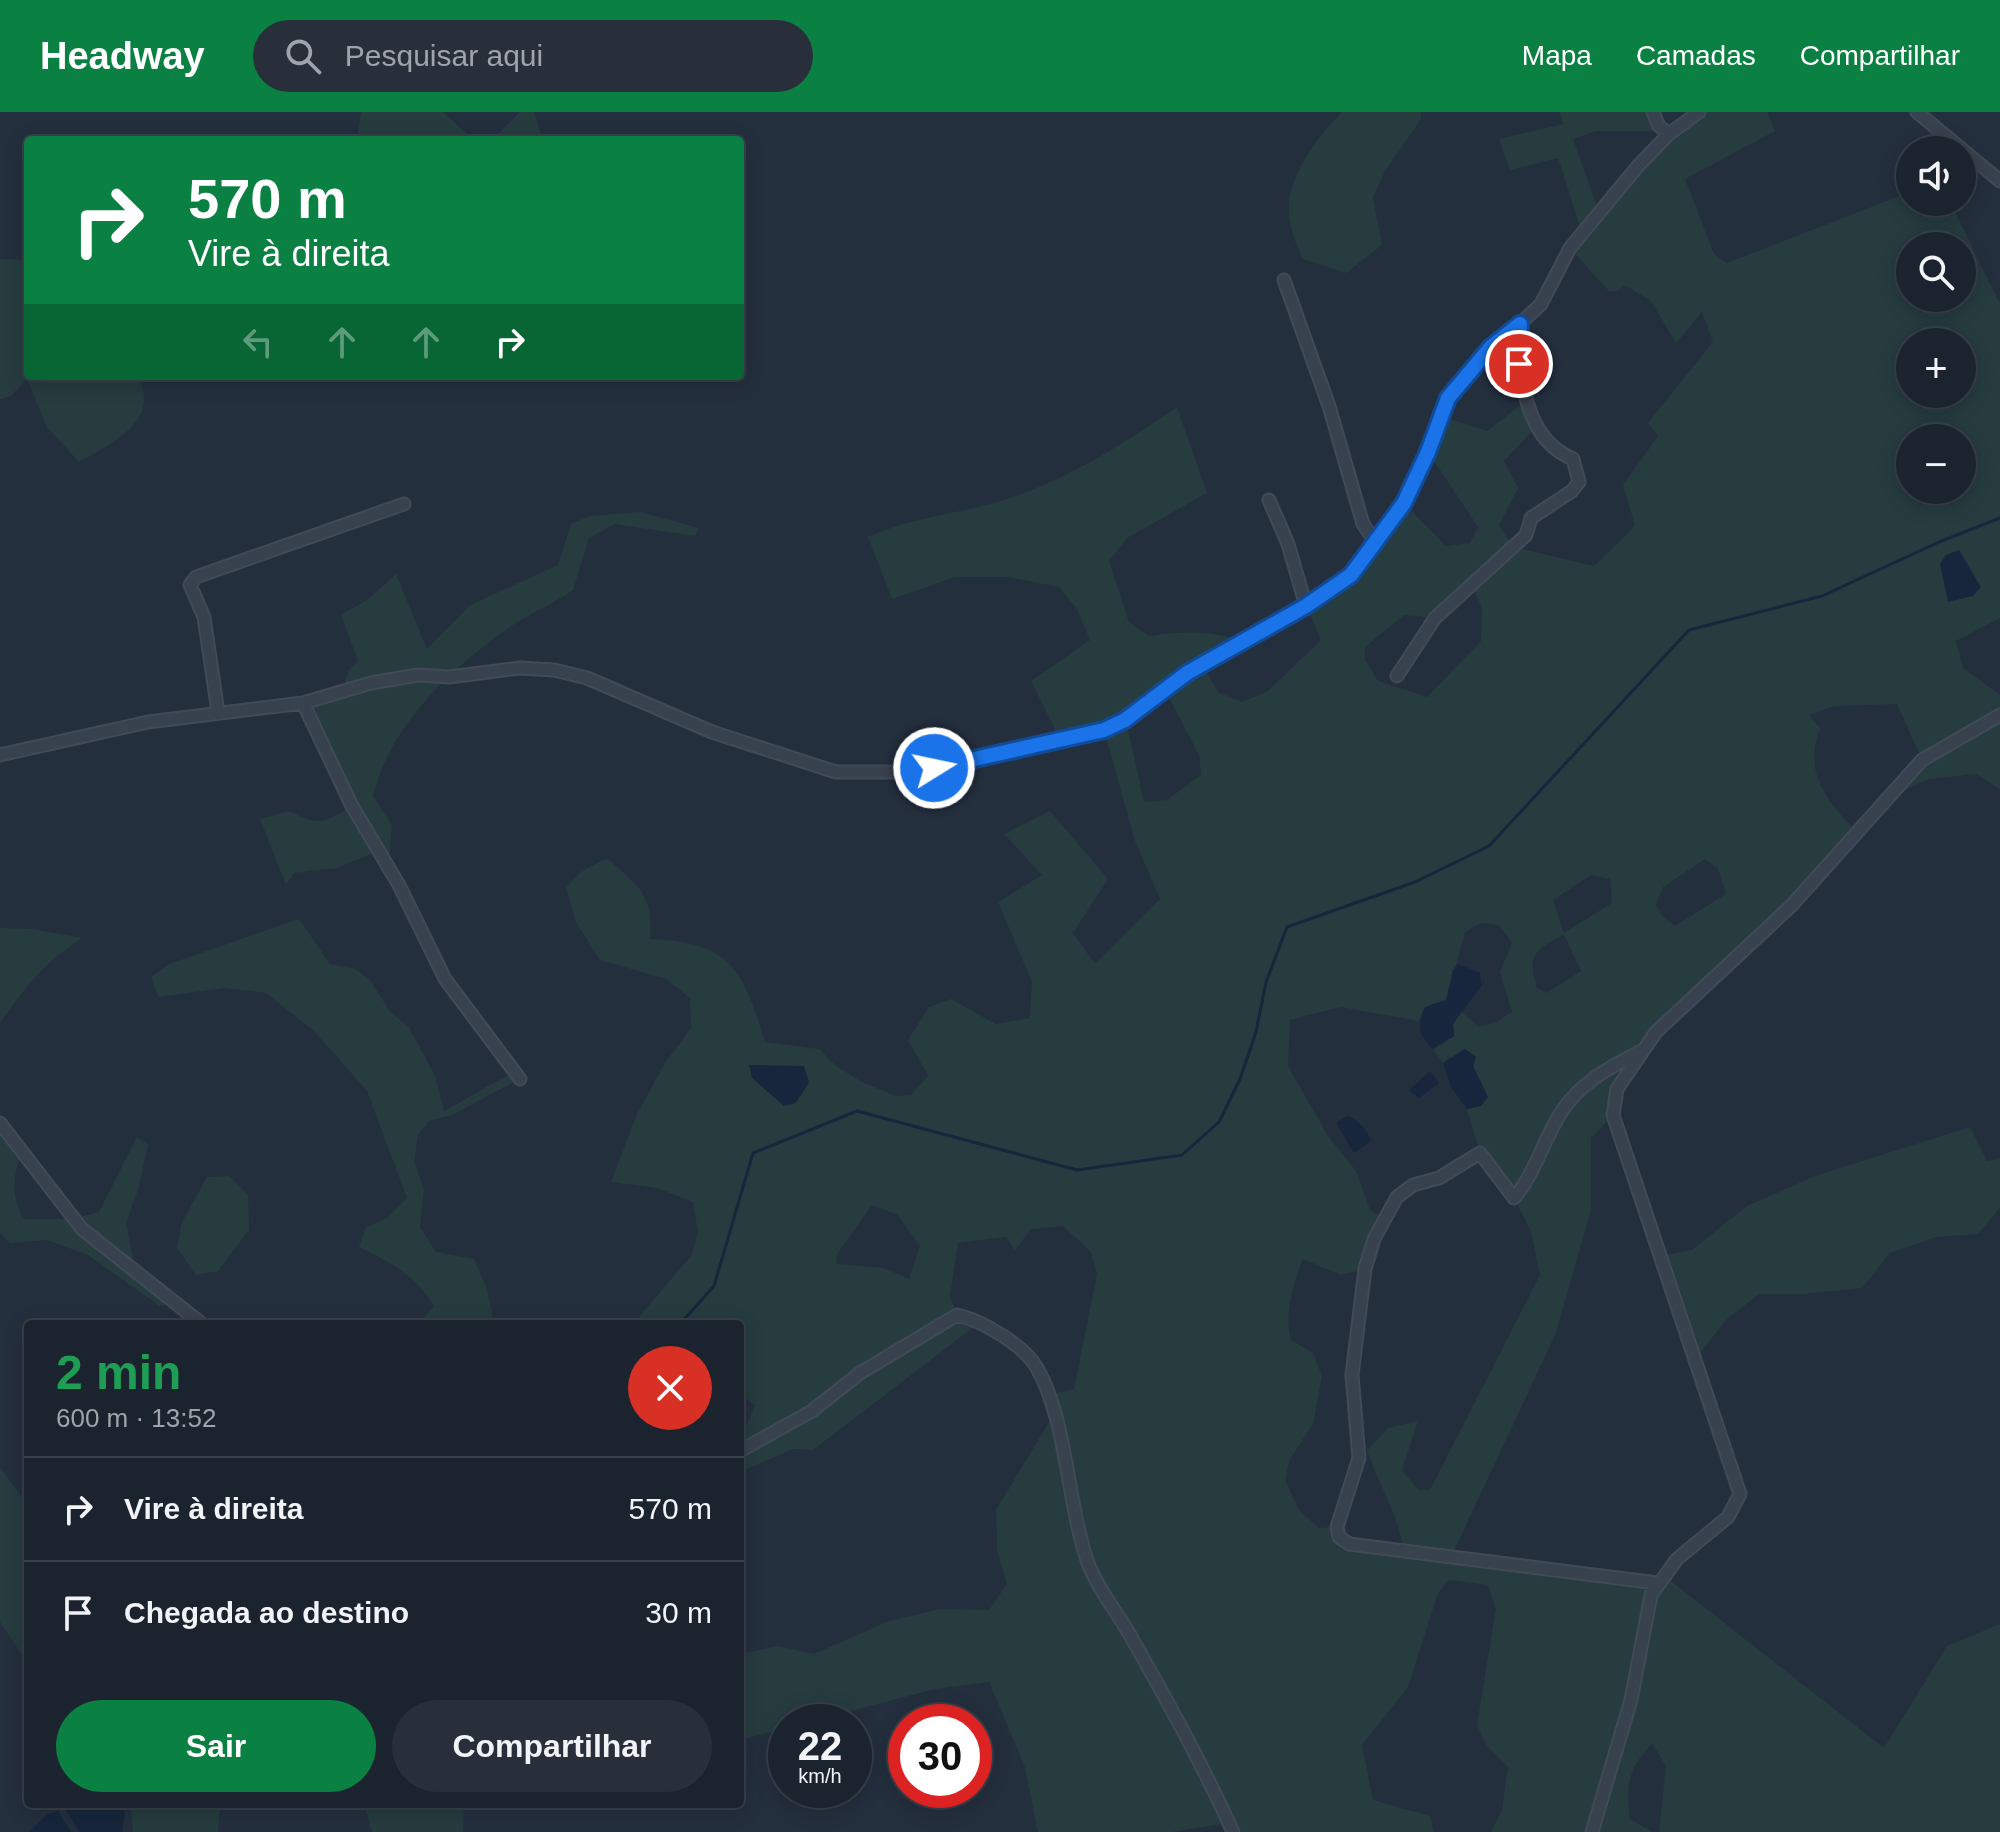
<!DOCTYPE html>
<html lang="pt">
<head>
<meta charset="utf-8">
<style>
	:root { --surface:#1b232e; --page:#282f3a; --text:#f1f3f6; --muted:#a0a4aa; --line:#39404a; --accent:#0b8043 }
	body { margin:0; font-family:Arial,sans-serif; background:var(--page); color:var(--text); height:100vh; display:flex; flex-direction:column; font-size:30px; white-space:nowrap }
	* { box-sizing:border-box; margin:0 }
	p { font-size:26px; color:var(--muted) }
	.icon { flex:none; width:44px; height:44px; fill:none; stroke:currentColor; stroke-width:2; stroke-linecap:round; stroke-linejoin:round }
	.map { position:relative; flex:1; overflow:hidden }
	.side { position:absolute; left:24px; top:1208px; width:720px; height:488px; display:flex; flex-direction:column; background:var(--surface); border-radius:8px; box-shadow:0 4px 20px #0003,0 0 0 2px var(--line) }
	.side>* { flex:none }
	.top-card { position:absolute; left:24px; top:24px; width:720px; height:244px; border-radius:8px; box-shadow:0 4px 20px #0003,0 0 0 2px var(--line); background:#0b8043; color:#fff; overflow:hidden }
	.tools { position:absolute; left:1896px; top:24px; display:grid; gap:16px }
	.tools a { display:grid; place-items:center; width:80px; height:80px; border-radius:50%; background:var(--surface); box-shadow:0 4px 20px #0003,0 0 0 2px var(--line); font-size:40px }
	.speed { position:absolute; left:768px; top:1592px; display:flex; gap:16px; font-size:40px; font-weight:700; text-align:center }
	.speed>* { display:grid; place-content:center; width:104px; height:104px; border-radius:50%; background:var(--surface); box-shadow:0 4px 20px #0003,0 0 0 2px var(--line); line-height:1 }
	.speed small { font-size:20px; font-weight:400 }
	.speed .limit { border:12px solid #d22; background:#fff; color:#111 }
	.pin { position:absolute; display:grid; place-items:center; width:68px; height:68px; color:#fff; margin:-34px; border:4px solid #fff; border-radius:50%; box-shadow:0 2px 8px #0007 }
	.me { position:absolute; width:88px; margin:-44px; rotate:80deg; stroke-linejoin:round; filter:drop-shadow(0 0 6px #0008) }
	.turn { display:flex; align-items:center; gap:28px; height:168px; padding:0 32px; font-size:36px }
	.turn .icon { width:104px; height:104px; stroke-width:2.5 }
	.turn b { display:block; font-size:56px; line-height:68px }
	.lanes { display:flex; align-items:center; height:76px; padding:0 32px; background:#0003; justify-content:center; gap:40px; direction:ltr }
	.lanes .off { opacity:.35 }
	.round { display:grid; place-items:center; flex:none; width:84px; height:84px; border-radius:42px; background:var(--page) }
	.summary { display:flex; align-items:center; justify-content:space-between; height:136px; padding:0 32px }
	h1 { font-size:48px; font-weight:700; line-height:60px; color:#1e9e55 }
	.primary-button { display:flex; gap:16px; margin-top:auto; padding:16px 32px }
	.primary-button a { flex:1; height:92px; border-radius:48px; background:var(--accent); color:#fff; font-size:32px; font-weight:700; line-height:92px; text-align:center }
	.primary-button a+a { background:var(--page); color:var(--text) }
	ul { padding:0; list-style:none }
	li { display:flex; align-items:center; gap:24px; height:104px; padding:0 32px; border-top:2px solid var(--line) }
	li div { flex:1 }
	li b { display:block; font-size:30px }
	li em { font-style:normal }
	header { display:flex; align-items:center; gap:48px; box-sizing:border-box; height:112px; padding:0 40px; background:var(--accent); color:#fff }
	header strong { font-size:38px }
	nav { display:flex; gap:44px; margin-inline-start:auto; font-size:28px }
	.search { width:560px; height:72px; background:var(--page); display:flex; align-items:center; gap:20px; box-sizing:border-box; padding:0 28px; border-radius:44px; color:var(--muted); font-size:30px }
	.map>svg:first-child { display:block }
</style>
</head>
<body>
<header>
<strong>Headway</strong>
<div class="search"><svg class="icon" aria-label="search" viewBox="0 0 24 24"><circle cx="10" cy="10" r="6"/><path d="M15 15l6 6"/></svg>Pesquisar aqui</div>
<nav><a>Mapa</a><a>Camadas</a><a>Compartilhar</a></nav>
</header>
<div class="map">
<svg width="2000" height="1720" viewBox="0 0 2000 1720">
	<rect width="100%" height="100%" fill="#242f3e"/>
	<path fill="#263c3f" fill-rule="evenodd" d="M361 0H443L474 28H357Z
		M520 0H534L543 28H475L494 26Z
		M1342 0H1421V7L1385 59 1373 85 1382 133 1346 161 1303 147C1298 136 1292 123 1290 111 1281 73 1316 25 1342 0Z
		M1560 0H1653L1659 14 1651 19H1596L1573 27 1599 100 1698 0H1767L1775 19 1685 67 1714 142 1727 151 1910 80V90H1950L2000 192V506L1956 529 1963 556 2000 583V678L1977 662 1929 667 1886 686 1922 648 1897 592 1834 594 1809 603 1820 616C1803 659 1826 690 1857 719L1792 793 1656 920 1617 977 1613 1003 1591 1026V1098L1556 1221 1451 1445 1657 1471 1662 1462 1884 1636 1947 1534 2000 1512V1720H1659L1666 1654 1652 1631C1629 1657 1625 1672 1630 1707L1652 1720H1491L1502 1698 1508 1655 1487 1634 1477 1613 1496 1497 1488 1473 1449 1468 1438 1481 1408 1575 1362 1633 1373 1688 1430 1704 1434 1720H1233L1228 1711 1172 1720H1038L1025 1655 989 1570 935 1577 808 1610H786V1616L740 1628V1542L778 1534 814 1542 889 1509 940 1497 989 1498 1007 1472 997 1438 996 1398 1054 1302 1048 1283 1074 1277 1097 1162 1091 1140 1063 1114 1031 1117 1015 1138 1006 1125 958 1131 950 1184 957 1203 979 1211 813 1338 793 1337 740 1360V1329L755 1293 740 1282V1212H633L691 1144 698 1120 693 1090 657 1076 611 1070 637 1002 665 951 691 916 690 886 666 867 600 848 576 810 566 776 581 760 607 746C640 776 653 781 650 827 732 830 743 858 765 930L819 937 836 954 862 970 896 984 911 983 928 964 908 928 929 895 951 887 996 912 1030 906 1032 870 998 790 1042 763 1004 722 1050 699 1108 767 1073 821 1095 852 1160 787 1135 729 1104 618 1061 629 1031 569 1090 528 1077 497 1059 475 1008 465H955L892 487 868 425C916 403 966 402 1016 384 1075 363 1126 330 1177 295L1207 381 1127 426 1109 449 1129 510 1149 524C1182 519 1212 518 1243 529L1203 553 1218 580 1242 590 1268 579 1321 528 1306 494 1351 463 1404 391 1446 434 1470 431 1478 415 1428 340 1441 304 1487 319 1526 289 1537 314 1504 349 1518 376 1499 413 1513 435 1594 454 1635 414 1623 373 1658 324 1648 311 1713 230 1702 200 1676 231 1651 189 1625 173 1617 179H1609L1570 136 1582 121 1558 46 1510 58 1499 27 1563 12ZM1910 134H1962V186H1910ZM1910 230H1962V282H1910ZM1910 326H1962V378H1910ZM1471 472 1482 496 1481 529 1427 585 1378 569 1365 548V535L1404 503 1435 506ZM1165 578 1199 643 1201 663 1167 688 1144 690 1126 608ZM1705 747 1718 757 1726 782 1675 814 1662 804 1656 793 1663 775ZM1591 763 1610 767 1612 791 1564 821 1553 788ZM1481 811 1499 813 1512 831 1500 860 1512 900 1495 911 1479 915 1461 899 1453 912 1454 924 1433 937 1443 951 1450 945 1473 954 1488 985 1481 994 1467 997 1480 1041 1514 1086 1531 1119 1540 1163 1430 1378H1418L1402 1358 1418 1309 1388 1316 1367 1338C1379 1375 1398 1401 1404 1439L1339 1425 1337 1415 1319 1416 1299 1398 1285 1368 1290 1347 1313 1312 1322 1264 1313 1241 1291 1228C1284 1203 1293 1171 1303 1147L1341 1163 1365 1157 1383 1106 1370 1098 1356 1059 1328 1024 1288 954 1290 908 1341 895 1419 909 1425 895 1447 888 1465 820ZM1564 823 1581 859 1547 881 1537 876C1526 842 1536 837 1564 823ZM872 1093 898 1103 920 1134 909 1167 884 1156 836 1152 837 1142Z
		M0 147 28 148V264H139C141 272 145 282 144 290 142 318 100 338 79 350L47 315 27 267 11 284 0 287Z
		M640 400 699 416 695 424 615 412 589 426 573 478C551 493 525 504 504 519 447 561 390 614 373 684L392 713 388 756 378 739 337 756 294 761 286 773 260 707 289 699C320 714 323 712 352 694L303 591 343 579 348 559 358 549 341 503 367 488 396 462 427 537 470 493 558 453 571 412 590 404Z
		M299 807 330 852 355 857 370 868 391 901 409 915 435 964 444 999C468 987 490 971 515 961L520 967 452 1003 429 1009 418 1023 414 1050 424 1077 420 1115 436 1140 474 1147 487 1177 494 1212H418L434 1194C417 1164 389 1150 359 1135L365 1116 387 1106 407 1086 367 979 314 919 266 881 224 876 158 885 151 865 169 852Z
		M0 816 32 817 82 826C46 849 24 876 0 911Z
		M0 1011 23 1039C12 1062 11 1086 24 1107H72L99 1100 137 1025 148 1033 138 1078 126 1111 135 1157 176 1191 160 1194 88 1143 47 1128 10 1131 0 1121Z
		M1970 1015 1987 1049 2000 1047V1096L1978 1122 1936 1125 1890 1141 1862 1176 1803 1182H1759L1727 1207 1696 1246 1662 1144 1692 1138 1747 1094 1815 1064Z
		M229 1064 248 1083 249 1118 218 1159 196 1163 177 1136 182 1110 207 1065Z
		M0 1355 28 1393V1552L0 1510Z
		M130 1692H220L218 1720H133Z
		M364 1692H464L463 1720H372Z"/>
	<path fill="#17263c" d="M1959 438 1981 475 1973 484 1948 490 1940 452 1946 443Z
		M1458 852 1480 861 1482 873 1453 912 1454 924 1433 937C1418 924 1417 913 1425 895L1446 888 1453 858Z
		M1465 937 1476 945 1473 954 1488 985 1481 994 1467 997 1451 975 1443 951Z
		M749 953 804 954 809 970 796 991 784 994 752 966Z
		M1430 959 1439 971 1419 986 1409 978Z
		M1347 1004C1358 1007 1368 1018 1371 1029L1354 1041 1336 1011Z
		M62 1692H121L125 1702 122 1720H79Z
		M58 1699 71 1720H29L48 1702Z"/>
	<g fill="none" stroke-linecap="round" stroke-linejoin="round">
		<path stroke="#17263c" stroke-width="3" d="M680 1212 714 1174 753 1041 857 999 1077 1058 1182 1043 1219 1010 1240 967 1256 920 1266 870 1287 815 1415 770 1489 734 1689 518 1822 484 1939 430 2000 406"/>
		<defs>
			<path id="street" d="M1653 0 1659 14 1669 22
				M1917 0 2000 69
				M1284 168 1329 294 1363 412 1377 432
				M1269 388 1288 432 1306 494
				M1397 564 1435 506 1526 423 1531 406 1572 379 1579 370 1573 347C1522 326 1519 260 1520 212
				M303 591 352 694 399 773 445 867 520 967
				M218 600 204 505 190 473 196 465 404 392
				M0 643 148 610 303 591 371 571 418 563 449 565 520 556 554 558 587 566 712 620 836 660H910L980 648 1104 618 1125 608 1187 561 1306 494 1351 463 1404 391 1448 286 1463 265 1541 192 1570 136 1638 54 1669 22 1699 0
				M1641 939C1611 955 1582 969 1562 999 1544 1026 1536 1060 1514 1086L1480 1041 1439 1066 1413 1073 1397 1085 1374 1127 1365 1157 1352 1263 1359 1346 1337 1415 1339 1425 1349 1432 1657 1471
				M0 1011 82 1117 202 1212
				M740 1339 812 1299 860 1261 957 1203C981 1208 1024 1233 1037 1256 1067 1308 1067 1391 1088 1451 1098 1478 1120 1504 1134 1530 1169 1592 1204 1655 1233 1720
				M1592 1720 1631 1588 1651 1483 1677 1447 1728 1405 1740 1382 1613 1003 1617 977 1656 920 1792 793 1922 648 2000 603"/>
		</defs>
		<use href="#street" stroke="#414a57" stroke-width="15"/>
		<use href="#street" stroke="#38414e" stroke-width="11"/>
	</g>
	<g fill="none" stroke-linecap="round" stroke-linejoin="round">
		<defs>
			<path id="route" d="M934 656 1104 618 1125 608 1187 561 1306 494 1351 463 1404 391 1428 340 1448 286 1491 235 1520 212 1519 252"/>
		</defs>
		<use href="#route" stroke="#114b97" stroke-width="20"/>
		<use href="#route" stroke="#1a73e8" stroke-width="14"/>
	</g>
</svg>
<div class="tools">
<a><svg class="icon" aria-label="sound" viewBox="0 0 24 24"><path d="M4 9h4l5-4v14l-5-4H4zM17 9q2 3 0 6"/></svg></a>
<a><svg class="icon" aria-label="search" viewBox="0 0 24 24"><circle cx="10" cy="10" r="6"/><path d="M15 15l6 6"/></svg></a>
<a>+</a>
<a>−</a>
</div>
<div class="speed"><div>22<small>km/h</small></div><div class="limit">30</div></div>
<div class="pin" style="left:1519px;top:252px;background:#d93025"><svg class="icon" aria-label="arrive" viewBox="0 0 24 24"><path d="M6 21V4h12l-3 4 3 4H6"/></svg></div>
<svg class="me" style="left:934px;top:656px" viewBox="-20 -20 40 40"><circle r="17" fill="#1a73e8" stroke="#fff" stroke-width="3"/><path d="M0-11L8 9 0 5-8 9z" fill="#fff"/></svg>
<div class="top-card">
<div class="turn"><svg class="icon" aria-label="right" viewBox="0 0 24 24"><path d="M7 20v-9h11M14 6l5 5-5 5"/></svg><div><b>570 m</b>Vire à direita</div></div>
<div class="lanes"><svg class="icon off" aria-label="left" viewBox="0 0 24 24"><path d="M17 20v-9H6M10 6l-5 5 5 5"/></svg><svg class="icon off" aria-label="ahead" viewBox="0 0 24 24"><path d="M12 20V5M6 11l6-6 6 6"/></svg><svg class="icon off" aria-label="ahead" viewBox="0 0 24 24"><path d="M12 20V5M6 11l6-6 6 6"/></svg><svg class="icon" aria-label="right" viewBox="0 0 24 24"><path d="M7 20v-9h11M14 6l5 5-5 5"/></svg></div>
</div>
<section class="side">
<div class="summary"><div><h1>2 min</h1><p>600 m · 13:52</p></div><a class="round" style="background:#d93025;color:#fff"><svg class="icon" aria-label="close" viewBox="0 0 24 24"><path d="M6 6l12 12M18 6L6 18"/></svg></a></div>
<ul>
<li><svg class="icon" aria-label="right" viewBox="0 0 24 24"><path d="M7 20v-9h11M14 6l5 5-5 5"/></svg><div><b>Vire à direita</b></div><em>570 m</em></li>
<li><svg class="icon" aria-label="arrive" viewBox="0 0 24 24"><path d="M6 21V4h12l-3 4 3 4H6"/></svg><div><b>Chegada ao destino</b></div><em>30 m</em></li>
</ul>
<div class="primary-button"><a>Sair</a><a>Compartilhar</a></div>
</section>
</div>
</body>
</html>
